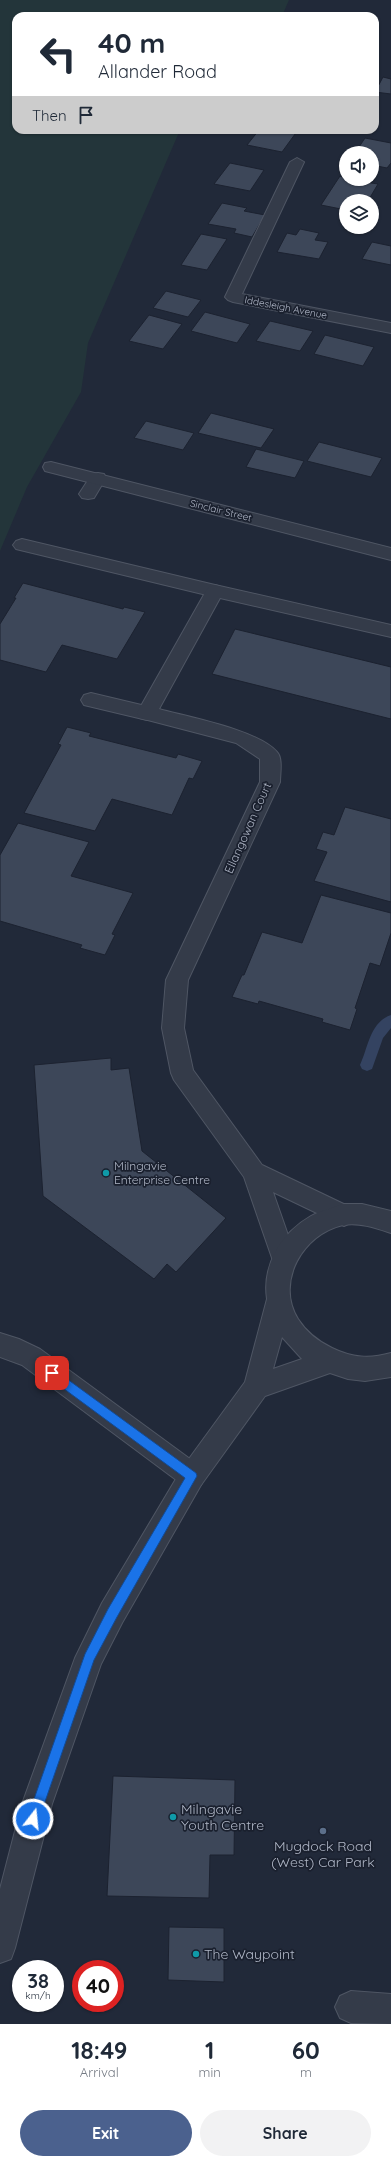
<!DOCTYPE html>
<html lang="en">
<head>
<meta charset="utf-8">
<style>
	:root { --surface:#fff; --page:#f2f2f3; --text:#1f2937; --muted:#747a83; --accent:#4b618e }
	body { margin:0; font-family:Quicksand,sans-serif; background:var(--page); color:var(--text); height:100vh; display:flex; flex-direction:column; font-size:15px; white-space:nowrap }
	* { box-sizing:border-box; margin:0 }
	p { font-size:13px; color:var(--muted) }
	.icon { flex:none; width:22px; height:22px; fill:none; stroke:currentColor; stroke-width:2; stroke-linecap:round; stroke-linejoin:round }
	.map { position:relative; height:2024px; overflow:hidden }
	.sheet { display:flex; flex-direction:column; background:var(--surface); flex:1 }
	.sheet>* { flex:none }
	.guide { position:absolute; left:12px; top:12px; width:367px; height:122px; border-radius:12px; box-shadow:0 1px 3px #0004; background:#fff; color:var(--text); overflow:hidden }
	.fabs { position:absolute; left:339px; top:146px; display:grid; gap:8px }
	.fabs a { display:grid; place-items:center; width:40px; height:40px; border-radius:50%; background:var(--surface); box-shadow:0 1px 3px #0004; font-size:20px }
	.speed { position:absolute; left:12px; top:1960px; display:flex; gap:8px; font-size:20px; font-weight:700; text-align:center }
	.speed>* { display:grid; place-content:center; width:52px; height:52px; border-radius:50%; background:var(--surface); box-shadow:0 1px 3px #0004; line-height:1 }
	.speed small { font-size:10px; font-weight:400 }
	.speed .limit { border:6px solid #d22; background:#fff; color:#111 }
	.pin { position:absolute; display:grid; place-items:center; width:34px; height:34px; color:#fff; margin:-17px; border-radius:8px; box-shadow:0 2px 6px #0006 }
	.me { position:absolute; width:44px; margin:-22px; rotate:16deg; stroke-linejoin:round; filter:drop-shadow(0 0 3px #0008) }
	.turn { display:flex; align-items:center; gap:14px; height:84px; padding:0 20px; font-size:18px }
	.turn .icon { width:52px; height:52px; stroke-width:2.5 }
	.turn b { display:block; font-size:28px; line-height:34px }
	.then { display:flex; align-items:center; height:38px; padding:0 20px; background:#0003; gap:8px; font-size:15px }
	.eta { display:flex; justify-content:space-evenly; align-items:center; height:68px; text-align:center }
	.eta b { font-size:24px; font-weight:700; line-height:28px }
	.primary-button { display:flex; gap:8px; margin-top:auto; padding:8px 20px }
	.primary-button a { flex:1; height:46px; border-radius:24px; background:var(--accent); color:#fff; font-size:16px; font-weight:700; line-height:46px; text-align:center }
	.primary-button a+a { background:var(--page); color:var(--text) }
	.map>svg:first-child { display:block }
</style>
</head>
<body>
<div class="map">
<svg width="391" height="2024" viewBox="0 0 391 2024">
	<rect width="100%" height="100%" fill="#212939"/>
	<path fill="#23353a" d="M0 0H289L282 16H16V130H180L88 343 81 392 27 487 0 551Z"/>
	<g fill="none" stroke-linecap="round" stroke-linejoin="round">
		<path fill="#344361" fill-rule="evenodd" d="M391 1015V1028L383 1038 372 1069 367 1071 362 1069 360 1065C368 1048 370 1022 391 1015Z"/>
	</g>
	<path fill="#3d4759" stroke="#1c2230" d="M383 77 391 79V94L375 92Z
		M259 130H298L282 152 247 145Z
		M365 138 391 143V163L387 168 372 165V153H355Z
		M230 163 264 170 250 191 214 184Z
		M340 176 346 179 378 184 368 201H346V210L321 205Z
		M222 203 247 208 244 211 265 215 252 237 234 233 236 229 208 224Z
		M300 229 319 233 315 240 328 242 319 259 277 252 287 233 296 235Z
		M201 234 227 239 207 270 181 265Z
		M372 242 391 246V265L362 259Z
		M166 291 201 300 188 317 153 308Z
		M205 312 250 324 237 343 191 331Z
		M149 315 182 324 163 349 129 341Z
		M270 321 313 331 300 351 256 341Z
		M325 335 374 347 363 366 314 354Z
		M211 413 274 429 261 448 198 433Z
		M146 421 194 433 183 450 134 438Z
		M319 442 382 458 371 477 307 461Z
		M256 449 304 461 295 478 246 467Z
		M23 583 123 609 124 607 145 612 117 659 62 645 46 672 0 660V624L16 598H14Z
		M235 629 391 667V719L212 674Z
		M67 727 91 733 89 736 176 758 178 754 202 761 193 779 189 778 172 815 112 799 95 831 24 813 61 745 58 744Z
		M345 807 391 819V902L314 881 327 852 316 849 323 832 334 835Z
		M18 823 89 842 71 876 133 893 112 934 115 935 105 955 80 948 82 945 0 921V855Z
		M321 895 391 913V933L380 966 370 963 355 1008 357 1009 350 1030 322 1022 323 1019 259 1001 258 1004 232 997 242 975H244L262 932 302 943Z
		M111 1058V1070L129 1068 142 1151 226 1218 176 1272 167 1264 154 1279 43 1196 34 1065Z
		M113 1776 235 1780 234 1855H210L209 1898 107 1896Z
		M169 1927 224 1928V1982L168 1980Z"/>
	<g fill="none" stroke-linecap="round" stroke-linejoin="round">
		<defs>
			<path id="service" d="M98 473 104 474 106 478 94 498 88 499 82 498 79 494 92 474Z
				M22 539 215 585 221 587 224 591 221 595 215 597 16 549 13 545 16 541Z
				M91 693 154 708 157 713 154 718 147 720 84 705 81 700 84 695Z
				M351 1991 391 1994V2024L351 2023 340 2018 335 2007 340 1996Z"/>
			<path id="minor" d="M297 158 304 162 242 294 391 323V333L233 302 228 300 225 297 290 162Z
				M51 462 391 548V560L45 471 43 467 45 463Z
				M215 585 391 625V637L220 598 159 709C188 717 258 730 277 752 283 758 280 774 280 782L188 980 184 1028 193 1070 262 1165 352 1208 356 1215 352 1222 344 1226 273 1192 296 1258 293 1266 284 1269 275 1266 272 1258 244 1177 174 1080 171 1073 162 1028 166 980 260 782V759L236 743 140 718 137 713 206 591 209 587Z
				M0 1333 19 1339 40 1349 201 1467 205 1476 201 1485 192 1489 183 1485 22 1365 0 1357Z"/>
			<path id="tertiary" d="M343 1204H362L391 1211V1233C376 1228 359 1222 343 1225 303 1234 275 1282 298 1319 307 1333 318 1341 332 1348 352 1358 370 1359 391 1353V1377L365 1381 348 1379 330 1373 265 1396 201 1485 122 1623 101 1664 52 1804 15 1948 11 1959 0 1963V1889L22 1804 75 1658 102 1603 183 1467 245 1382 267 1299C262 1265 281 1233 311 1216 320 1211 333 1208 343 1204ZM282 1337 302 1359 273 1369Z"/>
		</defs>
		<use href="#service" stroke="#4f5664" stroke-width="2"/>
		<use href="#minor" stroke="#4f5664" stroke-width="2"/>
		<use href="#tertiary" stroke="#4f5664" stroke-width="2"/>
		<use href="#service" fill="#343b49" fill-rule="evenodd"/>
		<use href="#minor" fill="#343b49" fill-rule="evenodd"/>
		<use href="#tertiary" fill="#343b49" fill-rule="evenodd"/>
	</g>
	<path fill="#1a73e8" stroke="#114b97" d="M52 1368 196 1473 197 1476 117 1617 94 1660 39 1819 37 1823 33 1825 29 1823 27 1819 85 1654 108 1609 185 1478 48 1377 47 1373Z"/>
	<g fill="#0f9aa8" stroke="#1a202e" stroke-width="1.5">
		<circle cx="106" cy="1173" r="4"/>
		<circle cx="173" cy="1817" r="4"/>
		<circle cx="196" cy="1954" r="4"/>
	</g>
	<circle fill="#5c6f8a" stroke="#1a202e" stroke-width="1.5" cx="323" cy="1831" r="4"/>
	<g text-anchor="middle" stroke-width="3.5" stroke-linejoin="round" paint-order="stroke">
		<g font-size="10" fill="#afb6c6" stroke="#1a202e">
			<text transform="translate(286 307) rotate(11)" y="4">Iddesleigh Avenue</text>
			<text transform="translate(221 510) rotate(14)" y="4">Sinclair Street</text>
		</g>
		<g font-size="12" fill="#afb6c6" stroke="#1a202e">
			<text transform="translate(248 828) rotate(-66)" y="4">Ellangowan Court</text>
		</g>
		<g font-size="12" fill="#afb6c6" stroke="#1a202e" text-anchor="start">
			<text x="114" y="1170">Milngavie<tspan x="114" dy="14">Enterprise Centre</tspan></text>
		</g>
		<g font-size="14" fill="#afb6c6" stroke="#1a202e" text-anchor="start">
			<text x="181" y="1814">Milngavie<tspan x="181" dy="16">Youth Centre</tspan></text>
			<text x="323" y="1851" text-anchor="middle">Mugdock Road<tspan x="323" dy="16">(West) Car Park</tspan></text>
			<text x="204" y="1959">The Waypoint</text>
		</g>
	</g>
</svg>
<div class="fabs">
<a><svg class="icon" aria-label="sound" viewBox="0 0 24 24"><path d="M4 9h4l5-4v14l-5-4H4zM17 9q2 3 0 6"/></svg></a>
<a><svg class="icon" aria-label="layers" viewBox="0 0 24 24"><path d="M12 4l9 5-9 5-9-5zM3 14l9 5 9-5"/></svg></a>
</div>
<div class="speed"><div>38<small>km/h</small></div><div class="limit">40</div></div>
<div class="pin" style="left:52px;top:1373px;background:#d93025"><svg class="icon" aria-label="arrive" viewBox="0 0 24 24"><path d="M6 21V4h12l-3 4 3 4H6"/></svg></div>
<svg class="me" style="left:33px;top:1819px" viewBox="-20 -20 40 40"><circle r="17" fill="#1a73e8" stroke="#fff" stroke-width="3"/><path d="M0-11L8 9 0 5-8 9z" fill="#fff"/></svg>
<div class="guide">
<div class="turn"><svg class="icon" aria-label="left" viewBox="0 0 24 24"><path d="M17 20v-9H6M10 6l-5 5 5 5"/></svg><div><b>40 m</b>Allander Road</div></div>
<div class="then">Then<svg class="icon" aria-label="arrive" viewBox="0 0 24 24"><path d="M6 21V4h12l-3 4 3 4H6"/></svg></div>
</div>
</div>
<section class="sheet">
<div class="eta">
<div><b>18:49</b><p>Arrival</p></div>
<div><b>1</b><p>min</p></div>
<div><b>60</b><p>m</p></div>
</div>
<div class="primary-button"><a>Exit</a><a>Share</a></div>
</section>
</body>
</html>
